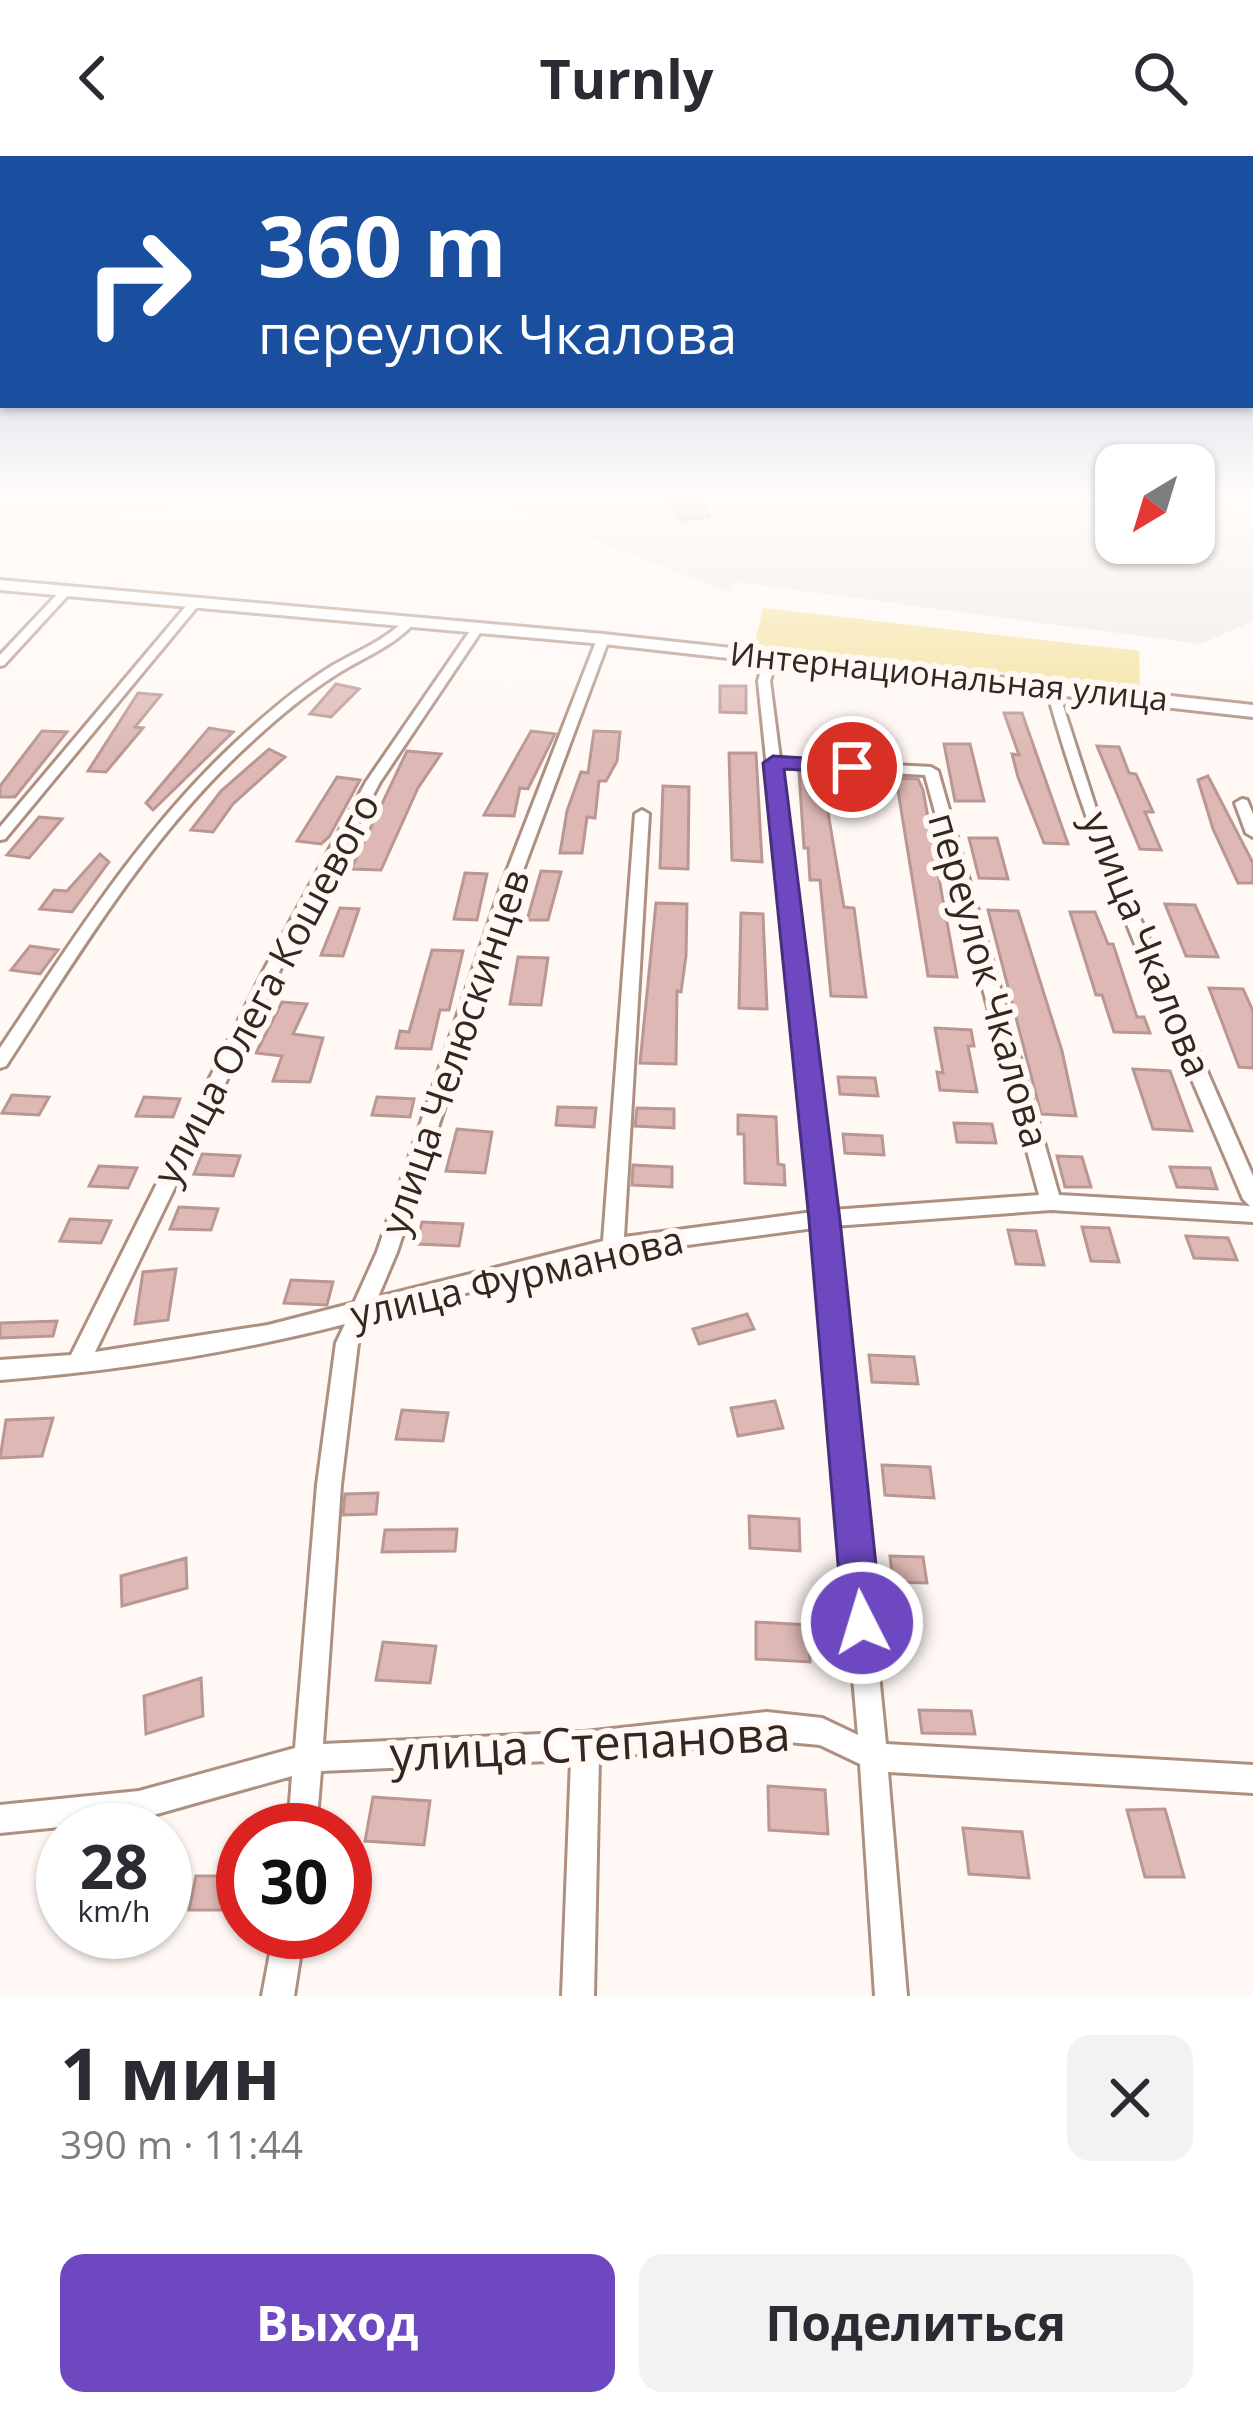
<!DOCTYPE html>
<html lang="ru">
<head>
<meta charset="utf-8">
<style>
	:root { --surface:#fff; --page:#f2f2f3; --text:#2b2b33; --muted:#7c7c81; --accent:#6d48c0 }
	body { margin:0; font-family:"Open Sans",sans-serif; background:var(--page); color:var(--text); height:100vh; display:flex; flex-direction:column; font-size:45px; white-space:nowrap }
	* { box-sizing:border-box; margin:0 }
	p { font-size:39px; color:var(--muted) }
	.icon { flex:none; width:66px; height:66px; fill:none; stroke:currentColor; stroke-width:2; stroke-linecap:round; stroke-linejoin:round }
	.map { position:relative; height:1840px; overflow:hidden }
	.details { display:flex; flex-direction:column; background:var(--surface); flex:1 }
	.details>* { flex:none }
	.banner { position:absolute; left:0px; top:0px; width:1254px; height:252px; box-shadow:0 3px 9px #0004; background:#1a4fa0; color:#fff; overflow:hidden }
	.needle { width:78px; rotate:218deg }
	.fabs { position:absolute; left:1095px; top:288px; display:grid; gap:24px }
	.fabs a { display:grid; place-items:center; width:120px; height:120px; border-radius:24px; background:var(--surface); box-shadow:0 3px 9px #0004; font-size:60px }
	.speed { position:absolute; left:36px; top:1647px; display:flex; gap:24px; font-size:60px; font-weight:700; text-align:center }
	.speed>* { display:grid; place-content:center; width:156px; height:156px; border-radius:50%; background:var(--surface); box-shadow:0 3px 9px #0004; line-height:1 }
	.speed small { font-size:30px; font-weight:400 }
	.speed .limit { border:18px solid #d22; background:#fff; color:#111 }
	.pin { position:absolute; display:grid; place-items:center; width:102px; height:102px; color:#fff; margin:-51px; border:6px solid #fff; border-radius:50%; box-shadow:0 3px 12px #0007 }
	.me { position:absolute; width:132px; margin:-66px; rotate:355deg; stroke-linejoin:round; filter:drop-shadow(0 0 9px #0008) }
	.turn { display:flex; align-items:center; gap:42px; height:252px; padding:0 60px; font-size:54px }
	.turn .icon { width:156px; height:156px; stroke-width:2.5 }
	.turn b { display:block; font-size:84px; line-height:102px }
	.round { display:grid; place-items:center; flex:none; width:126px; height:126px; border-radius:24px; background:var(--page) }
	.head { display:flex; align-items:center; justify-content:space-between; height:204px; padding:0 60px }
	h1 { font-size:72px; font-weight:700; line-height:90px }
	.button { display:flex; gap:24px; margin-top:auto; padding:24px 60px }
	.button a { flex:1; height:138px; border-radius:24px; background:var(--accent); color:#fff; font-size:48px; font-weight:700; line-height:138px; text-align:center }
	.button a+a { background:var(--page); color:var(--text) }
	header { display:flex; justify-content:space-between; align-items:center; height:156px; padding:0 60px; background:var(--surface); font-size:54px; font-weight:700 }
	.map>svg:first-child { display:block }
</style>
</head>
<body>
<header><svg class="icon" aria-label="back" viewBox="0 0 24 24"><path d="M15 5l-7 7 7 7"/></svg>Turnly<svg class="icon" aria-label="search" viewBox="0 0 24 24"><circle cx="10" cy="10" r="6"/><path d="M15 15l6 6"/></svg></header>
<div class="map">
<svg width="1253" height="1840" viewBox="0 0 1253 1840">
	<rect width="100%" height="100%" fill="#fff8f5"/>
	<path fill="#f1e9e5" d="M0 342H273L0 368Z
		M486 342H1116V387H1194V342H1216L1253 369V465L1201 488 735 426 729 436Z"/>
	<path fill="#f3e098" d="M763 452 1139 495 1140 531 754 491Z"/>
	<path fill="#ddb8b4" stroke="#ba9793" stroke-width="3" d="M668 342H699L710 361 679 364Z
		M336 528 359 533 331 561 310 558Z
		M720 530H746V557L720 556Z
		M138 537 161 539 135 571 143 572 106 616 88 615Z
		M1004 557H1022L1068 688 1044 687 1018 621 1012 598 1019 599Z
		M209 572 233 576 153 654 146 647Z
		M42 575 67 576 15 641H0V630Z
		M531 575 555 578 528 633 520 632 514 660 484 659Z
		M594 575 620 576 617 605 606 625H599L595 662 587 661 582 697H560L567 655 581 616 588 617Z
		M944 588H970L984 645H955Z
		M1097 590 1119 591 1129 617 1136 618 1153 656H1145L1161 694 1140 693Z
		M269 593 285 601 233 648 213 676 191 674 221 635Z
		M407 595 441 598 418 632 381 714 351 713Z
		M729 597H756L762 706 732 704Z
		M799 616 818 618 820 633H824L844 751 854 752 866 841 831 840 820 724H810L808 692H804Z
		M1208 620 1253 707V727H1238L1213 673 1198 624Z
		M337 621 360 624 329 681 321 688 297 685Z
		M896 622 918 623 923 634 957 821 928 820Z
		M663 630 689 631 688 713 660 712Z
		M39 661 62 663 29 702 7 699Z
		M969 682H997L1008 723 979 722Z
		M100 698 109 706 72 756 40 753 54 734 67 735Z
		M541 715 561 716 548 764H527Z
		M465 717 487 718 477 764 454 763Z
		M656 747 687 748 686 800 681 836 677 835 676 908 640 907Z
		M1165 748 1195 749 1218 801 1186 800Z
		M340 752 359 753 343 800 321 799Z
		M988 754 1018 755 1062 895 1076 960 1041 958Z
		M1070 756H1095L1108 788H1113L1137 861H1144L1150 877 1114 876 1102 839H1096Z
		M741 757 763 758 767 853 739 852Z
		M30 790 58 794 40 818 11 814Z
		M432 794 463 795 449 854H440L431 893 396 892 400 875 409 876Z
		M518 801 548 802 541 849 510 848Z
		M1209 832 1243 833 1253 855V912L1239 911Z
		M282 846 307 848 293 878 323 882 310 926 273 925 282 900 256 897Z
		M935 872 971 874 974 890H968L977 936 940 934 937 916 943 917Z
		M1133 913 1170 915 1192 975 1153 973Z
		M838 921 875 922 878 940 840 938Z
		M12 939 49 941 39 959 2 957Z
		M144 941 180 943 173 961 136 960Z
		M377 941 414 943 410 961 372 959Z
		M558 951 596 952 594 971 556 969Z
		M637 952 674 953V972L635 970Z
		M738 959 776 961 778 1008 784 1009 785 1029 745 1027 744 978H738Z
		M954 967 992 968 996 987 957 986Z
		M457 973 492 976 485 1017 446 1015Z
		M843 978 882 980 884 999 845 997Z
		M202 998 240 1000 233 1020 194 1018Z
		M1057 1000 1082 1001 1091 1031H1065Z
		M633 1009 672 1011V1031L632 1029Z
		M99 1010 137 1012 128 1032 89 1030Z
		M1170 1011 1210 1012 1217 1033 1177 1031Z
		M179 1051 218 1053 211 1074 170 1073Z
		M70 1063 111 1065 101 1087 60 1085Z
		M422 1066 463 1068 459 1090 417 1088Z
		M1082 1071 1109 1072 1119 1106 1091 1105Z
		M1008 1074 1036 1075 1044 1109 1016 1108Z
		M1186 1080 1228 1082 1237 1104 1194 1102Z
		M176 1113 168 1164 135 1168 143 1116Z
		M291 1124 333 1126 327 1149 284 1147Z
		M747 1158 754 1173 699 1188 693 1173Z
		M57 1165 53 1180 0 1182V1167Z
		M869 1199 914 1201 918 1228 872 1226Z
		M775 1245 783 1272 738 1280 731 1252Z
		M402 1254 448 1257 443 1285 396 1283Z
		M53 1262 42 1300 0 1302 6 1264Z
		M882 1309 930 1311 934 1342 885 1339Z
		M378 1337 376 1358 343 1359 345 1338Z
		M749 1360 799 1363 800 1395 750 1392Z
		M457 1373 455 1395 382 1396 385 1374Z
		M890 1400 923 1401 927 1427 893 1426Z
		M186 1402 187 1432 122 1450 121 1420Z
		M756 1466 808 1469 810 1506 756 1503Z
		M383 1486 436 1490 430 1527 376 1524Z
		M201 1522 203 1560 146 1578 144 1540Z
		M919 1554 971 1555 975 1578 922 1577Z
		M768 1630 825 1634 828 1678 769 1674Z
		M373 1641 430 1645 424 1689 365 1685Z
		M1165 1653 1184 1721H1145L1127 1654Z
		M963 1672 1022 1676 1029 1722 969 1718Z
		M196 1720H243V1754H189Z"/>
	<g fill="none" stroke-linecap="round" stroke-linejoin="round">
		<defs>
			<path id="street" d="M63 432 73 434 4 509 0 510V499Z
				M192 443 202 445 5 683 0 684V671Z
				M407 462 417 464C394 491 363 501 334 520 303 540 275 564 248 589 149 680 79 798 6 910L0 912V892C72 785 141 674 236 586 265 559 296 532 330 511 357 495 385 485 407 462Z
				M478 468 484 471 380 626 280 814 95 1196 268 1169 354 1147 377 1096 503 725 597 483 603 479 609 483 519 725 397 1096 378 1141 603 1085 635 658 642 654 649 658 624 1081 813 1056 758 525 765 500 771 496 777 500 770 525 780 603 931 611 938 615 1059 1039 1250 1050 1243 1043C1172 874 1094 709 1046 531L1056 528 1099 662 1124 726 1253 1020V1066L1051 1054 834 1070 886 1588 1253 1609V1637L888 1616 907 1840H875L860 1608 820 1589 767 1584 599 1602 594 1840H562L571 1604 321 1615 316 1674H288L292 1620 139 1663 0 1677V1649L139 1635 295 1592 317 1329 336 1187 345 1168C232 1197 116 1215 0 1224V1204L71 1199 264 814 366 626 474 469ZM781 611 925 619 1039 1039 832 1054ZM814 1072 858 1579 822 1562 767 1556 585 1576 323 1588 341 1329 358 1187 369 1162 613 1099Z
				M1242 643 1247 644 1253 658V681L1246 677 1235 647Z
				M274 1776H304L294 1840H262Z"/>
			<path id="secondary" d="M0 424 603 478 1253 549V561L603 488 0 434Z"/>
		</defs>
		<use href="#street" stroke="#ae9081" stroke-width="6"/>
		<use href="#secondary" stroke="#ae9081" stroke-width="6"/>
		<use href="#street" fill="#fff" fill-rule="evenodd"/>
		<use href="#secondary" fill="#fff" fill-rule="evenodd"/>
	</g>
	<linearGradient id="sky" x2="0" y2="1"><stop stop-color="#b0b4da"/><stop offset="0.57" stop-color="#fffcfa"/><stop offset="1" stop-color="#fffcfa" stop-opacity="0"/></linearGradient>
	<rect width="1253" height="600" fill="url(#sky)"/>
	<path fill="#6d48c0" stroke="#472f7d" stroke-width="3" d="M773 600 852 605 863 611 852 617 784 613 840 1064 882 1467 876 1481 862 1486 849 1481 843 1467 809 1064 763 607Z"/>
	<g text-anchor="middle" stroke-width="12" stroke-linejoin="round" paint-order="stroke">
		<g font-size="33" fill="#332721" stroke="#fff8f5">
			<text transform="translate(949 520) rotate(6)" y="12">Интернациональная улица</text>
		</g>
		<g font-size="39" fill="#332721" stroke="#fff8f5">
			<text transform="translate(1147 788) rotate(68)" y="14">улица Чкалова</text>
			<text transform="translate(989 824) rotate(74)" y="14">переулок Чкалова</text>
			<text transform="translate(266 833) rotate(-62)" y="14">улица Олега Кошевого</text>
			<text transform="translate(455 896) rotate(-71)" y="14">улица Челюскинцев</text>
			<text transform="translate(517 1121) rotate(-13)" y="14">улица Фурманова</text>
		</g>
		<g font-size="48" fill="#332721" stroke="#fff8f5">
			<text transform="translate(590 1588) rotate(-3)" y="17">улица Степанова</text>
		</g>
	</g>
</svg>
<div class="fabs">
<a><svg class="needle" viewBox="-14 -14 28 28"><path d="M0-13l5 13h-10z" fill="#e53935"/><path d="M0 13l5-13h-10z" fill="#7c7c81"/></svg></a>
</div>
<div class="speed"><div>28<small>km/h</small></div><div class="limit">30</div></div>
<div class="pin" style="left:852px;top:611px;background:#d93025"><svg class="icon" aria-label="arrive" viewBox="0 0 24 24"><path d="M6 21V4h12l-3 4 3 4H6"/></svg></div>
<svg class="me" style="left:862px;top:1467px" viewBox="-20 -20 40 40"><circle r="17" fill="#6d48c0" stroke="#fff" stroke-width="3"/><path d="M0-11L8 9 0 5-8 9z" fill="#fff"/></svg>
<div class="banner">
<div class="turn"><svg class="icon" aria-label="right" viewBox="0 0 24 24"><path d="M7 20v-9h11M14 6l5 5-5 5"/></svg><div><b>360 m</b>переулок Чкалова</div></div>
</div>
</div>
<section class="details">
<div class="head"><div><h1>1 мин</h1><p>390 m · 11:44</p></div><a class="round"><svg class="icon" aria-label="close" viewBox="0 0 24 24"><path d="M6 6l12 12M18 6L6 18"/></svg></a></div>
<div class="button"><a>Выход</a><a>Поделиться</a></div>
</section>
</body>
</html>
